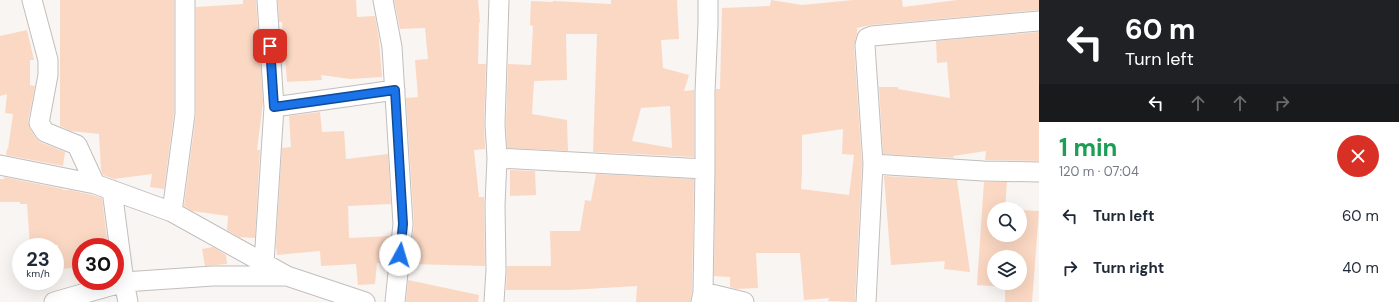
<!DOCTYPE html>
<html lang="en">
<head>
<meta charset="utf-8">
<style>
	:root { --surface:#fff; --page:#f2f2f3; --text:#1f2937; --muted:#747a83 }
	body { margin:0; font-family:"DM Sans",sans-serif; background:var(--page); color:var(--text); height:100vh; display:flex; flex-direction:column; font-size:15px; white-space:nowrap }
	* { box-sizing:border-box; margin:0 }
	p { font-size:13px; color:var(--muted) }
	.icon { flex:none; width:22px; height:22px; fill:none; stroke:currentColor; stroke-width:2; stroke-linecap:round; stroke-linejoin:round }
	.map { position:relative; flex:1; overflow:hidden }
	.details { display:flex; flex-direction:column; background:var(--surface); width:360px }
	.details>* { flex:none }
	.top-card { background:#202124; color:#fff; overflow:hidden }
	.buttons { position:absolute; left:987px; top:202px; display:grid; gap:8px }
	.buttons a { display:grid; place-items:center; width:40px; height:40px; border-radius:50%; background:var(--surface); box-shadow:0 4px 16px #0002; font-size:20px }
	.speed { position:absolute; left:12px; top:238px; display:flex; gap:8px; font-size:20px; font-weight:700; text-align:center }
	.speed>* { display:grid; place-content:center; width:52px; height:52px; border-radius:50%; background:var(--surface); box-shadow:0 4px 16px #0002; line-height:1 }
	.speed small { font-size:10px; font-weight:400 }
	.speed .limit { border:6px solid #d22; background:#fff; color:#111 }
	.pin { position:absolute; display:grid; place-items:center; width:34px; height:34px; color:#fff; margin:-17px; border-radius:8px; box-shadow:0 2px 6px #0006 }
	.me { position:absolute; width:44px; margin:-22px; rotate:6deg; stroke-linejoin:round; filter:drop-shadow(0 0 3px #0008) }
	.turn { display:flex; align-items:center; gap:14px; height:84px; padding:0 20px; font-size:18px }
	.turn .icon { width:52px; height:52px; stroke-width:2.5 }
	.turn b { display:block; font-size:28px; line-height:34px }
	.lanes { display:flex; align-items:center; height:38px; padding:0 20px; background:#0003; justify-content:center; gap:20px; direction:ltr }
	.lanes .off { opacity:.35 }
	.round { display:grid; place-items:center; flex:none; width:42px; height:42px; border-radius:21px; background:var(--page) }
	.headline { display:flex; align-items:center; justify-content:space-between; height:68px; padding:0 20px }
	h1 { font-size:24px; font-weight:700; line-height:30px; color:#1e9e55 }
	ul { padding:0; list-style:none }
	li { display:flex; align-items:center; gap:12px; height:52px; padding:0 20px }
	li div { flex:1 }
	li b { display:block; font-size:15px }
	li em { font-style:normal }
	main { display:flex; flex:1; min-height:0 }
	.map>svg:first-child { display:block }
</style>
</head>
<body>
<main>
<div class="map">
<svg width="1039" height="302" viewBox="0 0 1039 302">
	<rect width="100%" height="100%" fill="#f8f5f3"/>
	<path fill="#fbd8c3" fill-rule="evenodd" d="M60 0H174V113L164 189 150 187 152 174 114 179 103 175 101 170 99 134 71 131 60 126Z
		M243 0H256L263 102 257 150H260L255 238 239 237 227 230 228 216 192 211 184 206 196 114V7L243 4Z
		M278 0H356L357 17 375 16 379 39 382 77 350 79 321 75 322 80 287 82 282 22H279Z
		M394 0H478L480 22 479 23 478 64H486L484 124 485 149 474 150 479 197H484L485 266 410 264 414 223 406 98 418 97 415 60 428 59 425 28 400 29Z
		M611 0H677L679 39 661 40 663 68 689 75 684 91 694 90V157L593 152 597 34H566L567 80 534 81 532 114 567 120 568 151 507 148 506 124 508 64 531 65 533 26 530 25 531 1 553 2V1L611 4ZM670 106 672 148 632 141 641 108Z
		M771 0 802 5 853 0H902L903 7 957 0H1039V10L871 25 857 28V33L854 46 862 164 855 302 828 301 829 298 804 300 800 253H756L758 288 736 289 730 287V277L714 276 716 92V89H720L722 8 770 6ZM843 129 842 154 854 155 849 195 801 189 802 174V135Z
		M27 30 34 60H30V85L35 86 28 121 30 129 36 138 40 142 65 152 63 166 6 155 7 149H8L13 114 5 113 7 94 0 96V36Z
		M1039 32V161L985 160 986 151 953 156 954 158 883 154 879 87H898V89L950 98 947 62 937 63 936 41Z
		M320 112 322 132 344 131 346 159 388 154 391 204 348 206 349 238 391 236 388 264 377 263 375 284 358 285 356 264 321 266 320 251 277 255 276 245 282 148 291 147 289 116Z
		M510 170 535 171 536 195 510 196Z
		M596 174 694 179 692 291 690 302H636L637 286 570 290H506L507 266H551L550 231H580L585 200 591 201Z
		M884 176 957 180 970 272 944 269 945 261 891 265Z
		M4 177 63 189V190H70L92 195 102 198 108 247H81V267L60 269 58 245 30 247 27 204H20V202H0V179H4Z
		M984 182H1007L1005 209H1009H994V235H1020V210L1039 211 1032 302H1005V287L977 285ZM994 257H1020V283H994Z
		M213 247 226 255 227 264 205 266 202 249Z
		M408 280 479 295 478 302H406Z"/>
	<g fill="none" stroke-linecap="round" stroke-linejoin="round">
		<defs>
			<path id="minor" d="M32 0 48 60V75L39 123 45 132 77 145 95 184 172 212 287 276 365 302
				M383 0 392 47 403 224 395 302
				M274 107 395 90
				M497 158 705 169
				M873 164 983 171 1039 172
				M0 165 95 184
				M112 190 124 282 128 302
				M172 212 185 114V0
				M264 263 274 107 267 0
				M703 292 744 302
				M54 302 124 282 213 276H285
				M494 302 496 270 495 205 497 158 495 124 499 0
				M701 302 703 292 705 169V92L708 24V0
				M866 302 873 164 865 45 867 38 872 36 1039 21"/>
		</defs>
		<use href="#minor" stroke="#c2bebc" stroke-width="21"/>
		<use href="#minor" stroke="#fff" stroke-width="19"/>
	</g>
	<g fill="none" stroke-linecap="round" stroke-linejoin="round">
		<defs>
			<path id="route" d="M270 46 274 107 395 90 403 224 400 255"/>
		</defs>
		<use href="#route" stroke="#114b97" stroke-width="10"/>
		<use href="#route" stroke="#1a73e8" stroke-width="7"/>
	</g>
</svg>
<div class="buttons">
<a><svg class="icon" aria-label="search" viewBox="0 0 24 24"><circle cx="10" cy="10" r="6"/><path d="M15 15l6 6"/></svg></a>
<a><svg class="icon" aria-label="layers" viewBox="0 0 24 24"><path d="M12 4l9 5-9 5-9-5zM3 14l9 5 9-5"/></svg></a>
</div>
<div class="speed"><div>23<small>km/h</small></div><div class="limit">30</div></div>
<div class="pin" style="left:270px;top:46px;background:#d93025"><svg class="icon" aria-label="arrive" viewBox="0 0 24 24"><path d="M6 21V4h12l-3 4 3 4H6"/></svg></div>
<svg class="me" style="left:400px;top:255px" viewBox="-20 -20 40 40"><circle r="19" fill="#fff"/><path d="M0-13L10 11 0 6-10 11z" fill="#1a73e8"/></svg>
</div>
<section class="details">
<div class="top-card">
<div class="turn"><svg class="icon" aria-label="left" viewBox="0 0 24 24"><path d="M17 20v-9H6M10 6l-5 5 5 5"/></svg><div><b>60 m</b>Turn left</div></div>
<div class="lanes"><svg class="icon" aria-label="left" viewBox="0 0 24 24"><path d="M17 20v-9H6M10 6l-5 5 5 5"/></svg><svg class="icon off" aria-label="ahead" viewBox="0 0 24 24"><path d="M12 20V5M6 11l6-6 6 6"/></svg><svg class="icon off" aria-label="ahead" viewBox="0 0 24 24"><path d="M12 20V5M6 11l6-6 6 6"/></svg><svg class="icon off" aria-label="right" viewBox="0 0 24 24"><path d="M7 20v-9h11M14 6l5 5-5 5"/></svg></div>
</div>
<div class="headline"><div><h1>1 min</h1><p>120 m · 07:04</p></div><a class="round" style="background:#d93025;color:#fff"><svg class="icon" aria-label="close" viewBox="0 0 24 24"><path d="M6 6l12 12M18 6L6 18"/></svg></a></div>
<ul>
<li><svg class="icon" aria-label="left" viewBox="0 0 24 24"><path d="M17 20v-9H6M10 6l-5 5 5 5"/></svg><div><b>Turn left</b></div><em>60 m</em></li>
<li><svg class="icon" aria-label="right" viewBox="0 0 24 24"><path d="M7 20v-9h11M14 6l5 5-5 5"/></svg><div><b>Turn right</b></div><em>40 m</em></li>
</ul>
</section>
</main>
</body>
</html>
